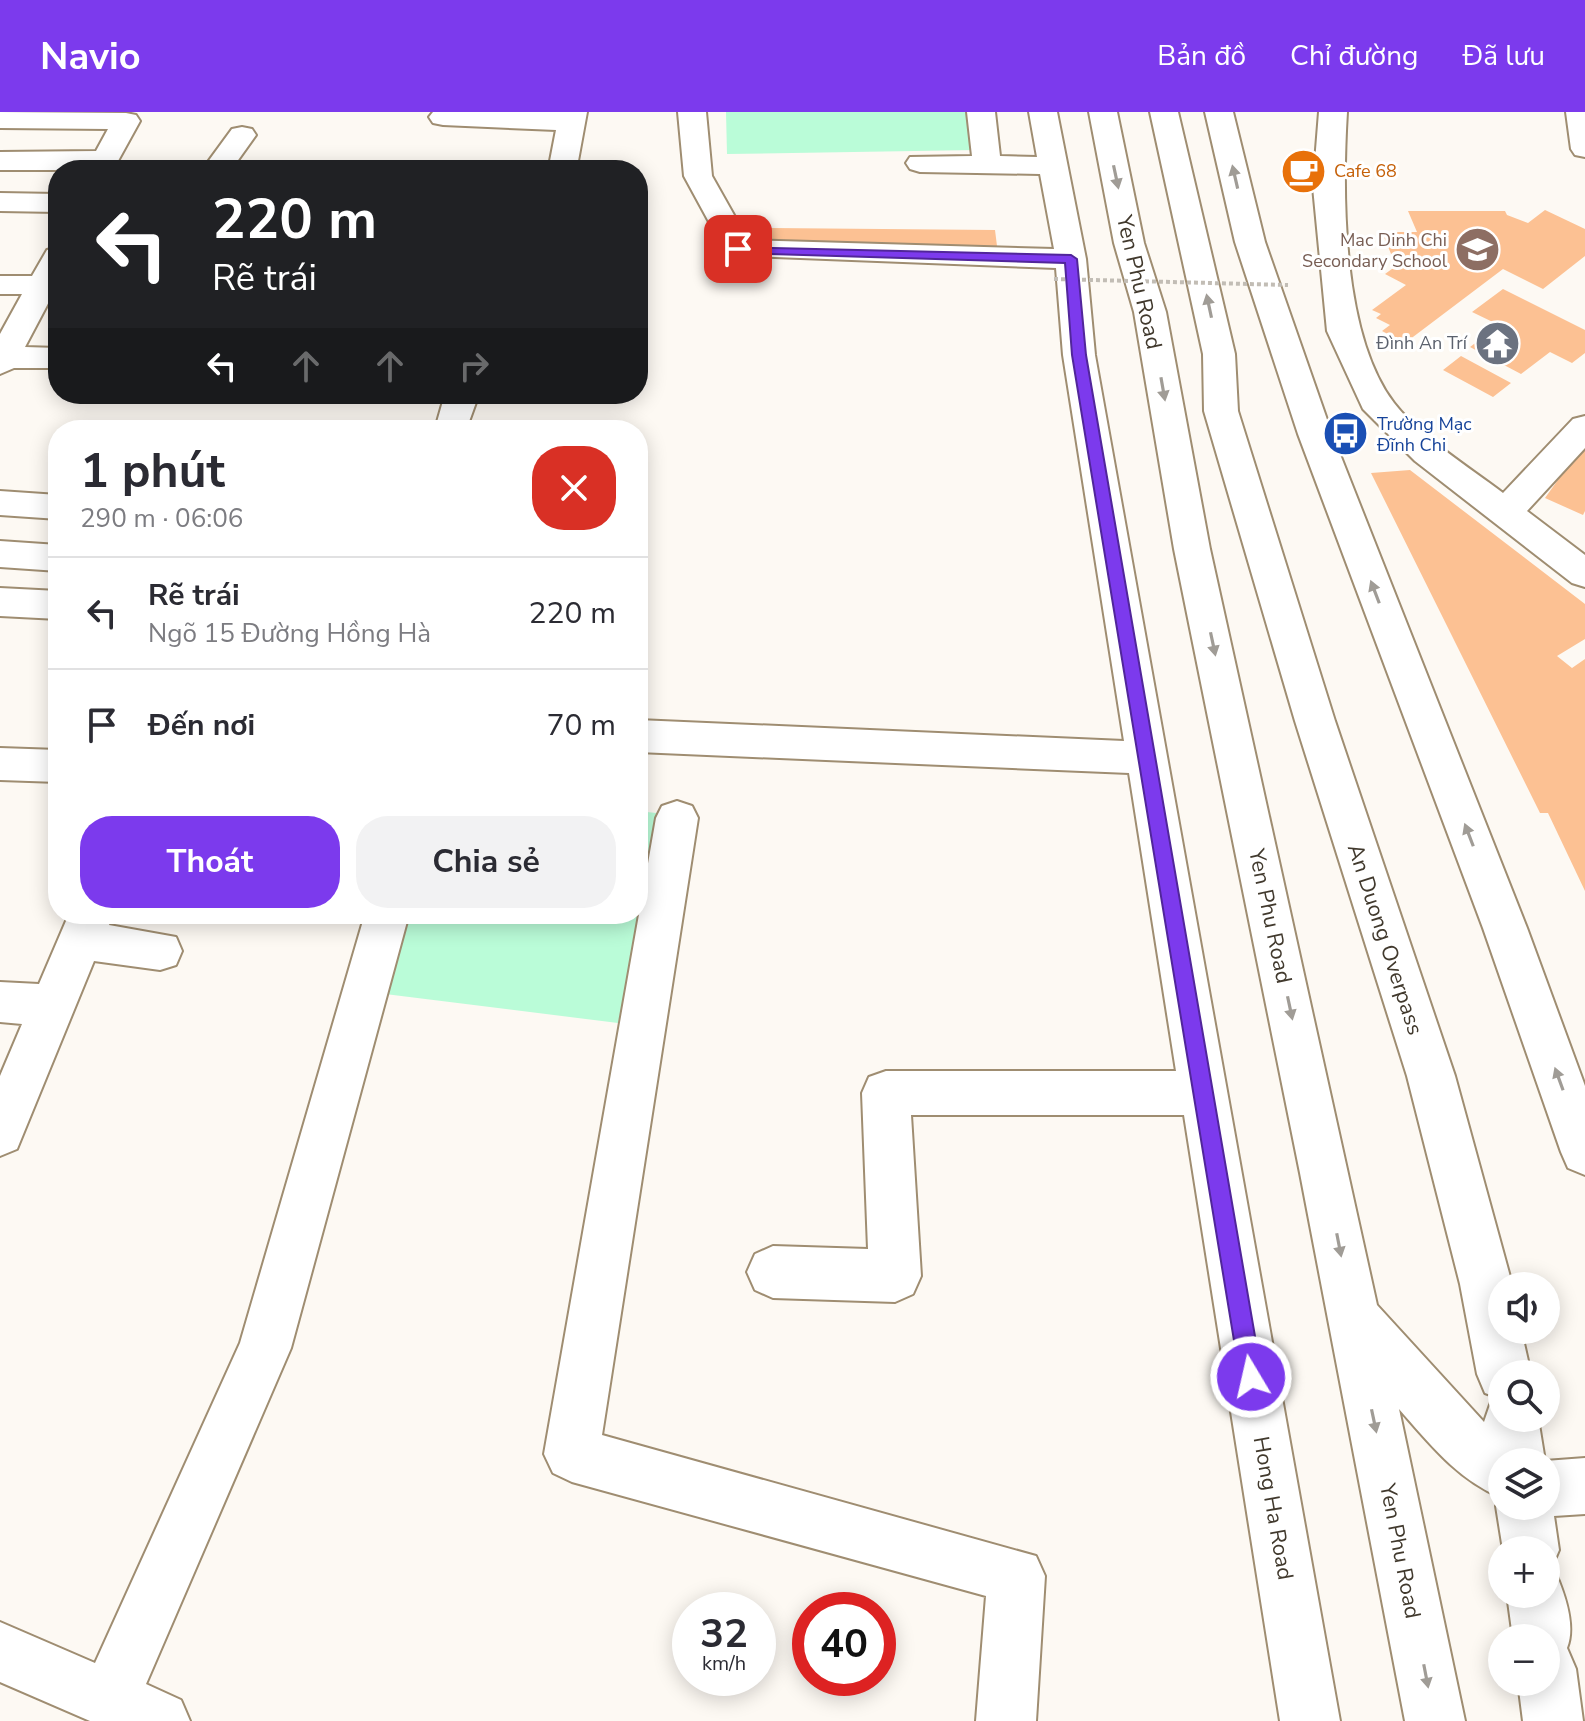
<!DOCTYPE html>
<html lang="vi">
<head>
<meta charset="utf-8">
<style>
	:root { --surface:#fff; --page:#f2f2f3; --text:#2b2b33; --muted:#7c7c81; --line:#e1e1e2; --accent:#7c3aed }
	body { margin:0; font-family:"Nunito Sans",sans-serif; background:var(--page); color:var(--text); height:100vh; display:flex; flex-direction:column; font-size:30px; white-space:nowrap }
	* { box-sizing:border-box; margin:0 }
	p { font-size:26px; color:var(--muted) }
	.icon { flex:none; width:44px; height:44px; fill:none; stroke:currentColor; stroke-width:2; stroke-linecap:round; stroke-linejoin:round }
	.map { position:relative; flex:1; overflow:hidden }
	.details { position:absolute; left:48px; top:308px; width:600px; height:504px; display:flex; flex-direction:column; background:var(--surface); border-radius:32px; box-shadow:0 4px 20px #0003 }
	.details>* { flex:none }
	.banner { position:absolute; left:48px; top:48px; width:600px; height:244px; border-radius:32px; box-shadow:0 4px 20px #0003; background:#202124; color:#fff; overflow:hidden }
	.fabs { position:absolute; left:1488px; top:1160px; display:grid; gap:16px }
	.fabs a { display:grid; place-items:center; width:72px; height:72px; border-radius:50%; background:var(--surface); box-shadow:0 4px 20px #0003; font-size:40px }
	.speed { position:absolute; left:672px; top:1480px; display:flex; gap:16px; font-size:40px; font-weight:700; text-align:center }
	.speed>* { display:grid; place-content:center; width:104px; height:104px; border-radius:50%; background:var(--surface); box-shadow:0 4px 20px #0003; line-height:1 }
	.speed small { font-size:20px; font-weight:400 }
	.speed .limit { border:12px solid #d22; background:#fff; color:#111 }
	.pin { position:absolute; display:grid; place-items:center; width:68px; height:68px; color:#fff; margin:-34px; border-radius:16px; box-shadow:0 4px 12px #0006 }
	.me { position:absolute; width:88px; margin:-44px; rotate:351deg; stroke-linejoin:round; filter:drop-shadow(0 0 6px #0008) }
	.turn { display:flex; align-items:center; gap:28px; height:168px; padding:0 32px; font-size:36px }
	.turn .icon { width:104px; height:104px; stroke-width:2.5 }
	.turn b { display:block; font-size:56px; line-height:68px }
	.lanes { display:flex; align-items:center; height:76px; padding:0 32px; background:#0003; justify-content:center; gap:40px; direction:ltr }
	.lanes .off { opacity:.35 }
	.round { display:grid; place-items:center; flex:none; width:84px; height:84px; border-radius:32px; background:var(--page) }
	.overview { display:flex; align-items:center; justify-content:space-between; height:136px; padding:0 32px }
	h1 { font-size:48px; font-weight:700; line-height:60px }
	.button { display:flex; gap:16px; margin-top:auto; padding:16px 32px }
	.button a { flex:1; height:92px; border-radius:32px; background:var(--accent); color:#fff; font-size:32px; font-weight:700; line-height:92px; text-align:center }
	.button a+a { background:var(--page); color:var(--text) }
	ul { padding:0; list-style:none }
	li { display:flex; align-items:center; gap:24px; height:112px; padding:0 32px; border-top:2px solid var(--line) }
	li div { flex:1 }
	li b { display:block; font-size:30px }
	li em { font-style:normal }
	header { display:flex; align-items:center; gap:48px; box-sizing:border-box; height:112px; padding:0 40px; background:var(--accent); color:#fff }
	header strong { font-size:38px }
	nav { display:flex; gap:44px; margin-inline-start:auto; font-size:28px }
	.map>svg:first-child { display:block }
</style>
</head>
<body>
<header>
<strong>Navio</strong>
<nav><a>Bản đồ</a><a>Chỉ đường</a><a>Đã lưu</a></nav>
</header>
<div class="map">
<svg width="1585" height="1609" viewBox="0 0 1585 1609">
	<rect width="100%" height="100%" fill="#fdf9f3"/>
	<path fill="#bafcd8" d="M726 0H968L976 38 727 42Z
		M638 699 665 702 618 911 361 879 388 802H638Z"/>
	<path fill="#fcc193" d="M1545 98 1585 117V144L1543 177 1503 157 1405 231 1382 219 1390 213 1376 206 1381 202 1372 198 1406 173 1385 162 1396 154 1382 120H1417L1408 99H1505L1507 103 1528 111Z
		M771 116 995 118 997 134 771 132Z
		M1503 177 1585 218V241L1572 251 1550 240 1521 262 1470 235 1499 213 1472 200Z
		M1461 244 1511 271 1493 285 1443 258Z
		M1585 330V399L1583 403 1545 386Z
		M1410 358 1585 492V527L1557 544 1572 556 1585 547V779L1548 701H1540L1371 361Z"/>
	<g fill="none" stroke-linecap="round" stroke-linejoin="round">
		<defs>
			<path id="minor" d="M0 0 126 1 136 3 140 9 113 58H0V40L96 39 108 17 0 16Z
				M433 0H587L578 49 574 55H554L550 49 556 18 443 13 433 11 429 5Z
				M678 0H706L712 64 748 128 1054 137 1040 62 920 60 910 57 906 51 910 45 972 44 967 0H995L1000 44 1037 45 1029 0H1057L1086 147 1095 243 1340 1609H1280L1184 1003H911L921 1164 913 1182 895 1190 773 1186 755 1178 747 1160 755 1142 773 1134 868 1137 862 981 869 965 886 959H1176L1129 661 638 640V608L1124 629 1063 243 1056 156 727 143 684 64Z
				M1319 0H1347C1342 83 1342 223 1394 291 1420 325 1469 355 1503 381L1573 307 1585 304V336L1527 399 1585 443V475L1572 471 1415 349 1363 297 1327 219 1313 75Z
				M1566 0H1585V45L1575 43 1571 37Z
				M242 15 252 17 256 23 231 58H202L232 17Z
				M0 81 58 82V100L0 99Z
				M58 135V182H53L25 235 58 236V256H14L0 262V222L22 182H0V164H32L47 138Z
				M445 282H479L466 318H442L437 310Z
				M0 379 58 383V407L0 403Z
				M0 429 58 433V459L0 455Z
				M0 476 58 479V507L0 504Z
				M0 636 58 638V670L0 668Z
				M677 689 692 694 698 706 602 1323 1036 1444 1045 1464 1036 1609H976L986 1484 572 1370 553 1361 544 1342 656 706 662 694Z
				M69 802H113L109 813 176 825 182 839 176 853 160 858 94 849 17 1037 0 1044V964L22 912 0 910V870L39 872Z
				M365 802H409L291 1236 146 1572 181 1588 190 1609H90L0 1570V1510L95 1551 240 1231Z"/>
			<path id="major" d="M1089 0H1117L1144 131 1166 200 1210 437 1377 1193 1484 1310 1492 1287 1496 1285 1485 1281 1477 1262 1460 1172 1407 964 1295 609 1204 299 1203 242 1150 0H1178L1235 242 1238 299 1335 609 1455 964 1512 1172 1502 1174V1218H1521L1531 1262H1502V1306H1538L1545 1349 1585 1346V1402L1554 1404 1559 1438 1550 1459 1556 1462C1565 1483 1576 1514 1567 1536L1576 1557 1583 1609H1523L1518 1570H1546V1526H1513L1507 1482H1546V1438H1503L1496 1394 1500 1385C1457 1367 1429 1331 1399 1297L1465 1609H1405L1300 1061 1174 437 1134 200 1114 131ZM1502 1350H1546V1394H1502Z
				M1205 0H1233L1265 130 1332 322 1527 816 1585 974V1063L1568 1056 1561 1040 1483 816 1298 322 1235 130Z"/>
		</defs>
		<use href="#minor" stroke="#9f8d71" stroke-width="4"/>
		<use href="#major" stroke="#9f8d71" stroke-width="4"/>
		<use href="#minor" fill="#fff" fill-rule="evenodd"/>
		<use href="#major" fill="#fff" fill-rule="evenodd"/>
		<path stroke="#c2bdb5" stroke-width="4" stroke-dasharray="4 3" stroke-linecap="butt" d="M1054 167 1288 173"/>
	</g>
	<defs><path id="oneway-solid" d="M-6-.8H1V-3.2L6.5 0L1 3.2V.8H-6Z" transform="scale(2)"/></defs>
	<g fill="#a09c96">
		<use href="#oneway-solid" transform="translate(1116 65) rotate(78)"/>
		<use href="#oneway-solid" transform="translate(1235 65) rotate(-103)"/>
		<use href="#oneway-solid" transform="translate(1209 194) rotate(-102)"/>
		<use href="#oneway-solid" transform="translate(1163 277) rotate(80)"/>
		<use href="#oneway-solid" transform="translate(1375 480) rotate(-111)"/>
		<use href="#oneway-solid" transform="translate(1213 532) rotate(78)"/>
		<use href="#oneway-solid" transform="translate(1469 723) rotate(-111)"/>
		<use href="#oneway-solid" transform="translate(1290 896) rotate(78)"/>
		<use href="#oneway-solid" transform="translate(1559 967) rotate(-110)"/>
		<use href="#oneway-solid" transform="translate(1339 1133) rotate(79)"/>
		<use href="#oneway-solid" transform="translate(1374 1309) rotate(78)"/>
		<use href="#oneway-solid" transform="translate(1426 1564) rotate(79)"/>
	</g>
	<path fill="#7c3aed" stroke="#51269a" stroke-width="2" d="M733 135 1071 143 1077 147 1086 243 1262 1265 1259 1273 1251 1276 1244 1273 1240 1265 1072 243 1065 151 738 141 732 137Z"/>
	<defs>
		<symbol id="cafe-disc" viewBox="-11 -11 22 22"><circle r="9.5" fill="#e8710a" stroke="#fff"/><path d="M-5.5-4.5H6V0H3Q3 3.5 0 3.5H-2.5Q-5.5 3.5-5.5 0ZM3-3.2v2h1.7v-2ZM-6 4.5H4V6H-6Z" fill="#fff"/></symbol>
		<symbol id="school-disc" viewBox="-11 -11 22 22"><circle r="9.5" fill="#8d6e63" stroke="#fff"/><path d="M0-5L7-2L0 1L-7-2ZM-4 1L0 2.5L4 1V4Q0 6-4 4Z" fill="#fff"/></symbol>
		<symbol id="temple-disc" viewBox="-11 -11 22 22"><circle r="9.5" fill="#6b7280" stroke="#fff"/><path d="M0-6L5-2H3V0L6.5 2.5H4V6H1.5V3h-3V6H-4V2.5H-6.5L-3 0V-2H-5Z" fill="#fff"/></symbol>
		<symbol id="bus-disc" viewBox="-11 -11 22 22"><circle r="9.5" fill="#1a4fb4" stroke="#fff"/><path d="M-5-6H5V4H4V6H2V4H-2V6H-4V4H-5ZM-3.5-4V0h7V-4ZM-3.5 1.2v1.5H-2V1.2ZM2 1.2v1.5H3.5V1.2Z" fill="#fff"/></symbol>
	</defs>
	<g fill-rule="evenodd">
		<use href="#cafe-disc" x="1278" y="34" width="51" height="51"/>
		<use href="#school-disc" x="1452" y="112" width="51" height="51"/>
		<use href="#temple-disc" x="1472" y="206" width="51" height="51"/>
		<use href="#bus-disc" x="1320" y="296" width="51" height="51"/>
	</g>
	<g text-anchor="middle" stroke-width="6" stroke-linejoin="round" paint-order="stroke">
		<g font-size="18" fill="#c56008" stroke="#fff" text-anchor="start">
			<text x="1334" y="65">Cafe 68</text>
		</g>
		<g font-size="18" fill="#785e54" stroke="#fff" text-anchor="end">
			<text x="1447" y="134">Mac Dinh Chi<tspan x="1447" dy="21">Secondary School</tspan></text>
		</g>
		<g font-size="18" fill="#5b616d" stroke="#fff" text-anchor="end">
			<text x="1467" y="237">Đình An Trí</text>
		</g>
		<g font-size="18" fill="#164399" stroke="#fff" text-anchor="start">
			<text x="1377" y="318">Trường Mạc<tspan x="1377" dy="21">Đĩnh Chi</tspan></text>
		</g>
		<g font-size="22" fill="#41392d" stroke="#fff">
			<text transform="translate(1140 170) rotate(77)" y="8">Yen Phu Road</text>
			<text transform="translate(1271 804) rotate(78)" y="8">Yen Phu Road</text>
			<text transform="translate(1386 827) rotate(72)" y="8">An Duong Overpass</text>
			<text transform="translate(1274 1396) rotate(80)" y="8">Hong Ha Road</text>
			<text transform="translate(1401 1439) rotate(79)" y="8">Yen Phu Road</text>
		</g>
	</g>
</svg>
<div class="fabs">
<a><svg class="icon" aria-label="sound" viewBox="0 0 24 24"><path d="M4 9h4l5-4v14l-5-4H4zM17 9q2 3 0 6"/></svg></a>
<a><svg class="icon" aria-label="search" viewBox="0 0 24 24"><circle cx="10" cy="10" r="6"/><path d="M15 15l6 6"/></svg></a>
<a><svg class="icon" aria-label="layers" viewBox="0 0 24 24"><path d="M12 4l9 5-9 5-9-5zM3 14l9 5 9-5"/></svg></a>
<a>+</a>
<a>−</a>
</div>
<div class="speed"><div>32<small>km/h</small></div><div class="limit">40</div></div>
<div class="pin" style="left:738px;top:137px;background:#d93025"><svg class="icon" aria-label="arrive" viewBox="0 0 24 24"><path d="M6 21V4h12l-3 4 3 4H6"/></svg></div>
<svg class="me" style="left:1251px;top:1265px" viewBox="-20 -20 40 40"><circle r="17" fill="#7c3aed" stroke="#fff" stroke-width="3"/><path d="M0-11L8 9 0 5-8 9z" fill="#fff"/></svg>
<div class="banner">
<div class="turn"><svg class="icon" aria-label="left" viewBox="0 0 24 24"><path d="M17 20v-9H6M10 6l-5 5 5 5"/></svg><div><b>220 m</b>Rẽ trái</div></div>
<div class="lanes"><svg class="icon" aria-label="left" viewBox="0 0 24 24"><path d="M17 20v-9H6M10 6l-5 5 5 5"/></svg><svg class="icon off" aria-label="ahead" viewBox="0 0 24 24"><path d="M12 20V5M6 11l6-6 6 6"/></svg><svg class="icon off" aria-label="ahead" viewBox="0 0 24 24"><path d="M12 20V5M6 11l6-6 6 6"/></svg><svg class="icon off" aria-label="right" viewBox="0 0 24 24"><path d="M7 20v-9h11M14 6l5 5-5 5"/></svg></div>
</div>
<section class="details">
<div class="overview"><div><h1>1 phút</h1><p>290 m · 06:06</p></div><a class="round" style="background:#d93025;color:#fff"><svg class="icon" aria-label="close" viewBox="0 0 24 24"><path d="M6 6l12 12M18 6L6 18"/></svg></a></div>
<ul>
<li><svg class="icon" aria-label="left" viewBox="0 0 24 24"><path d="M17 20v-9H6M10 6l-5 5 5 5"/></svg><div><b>Rẽ trái</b><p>Ngõ 15 Đường Hồng Hà</p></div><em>220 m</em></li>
<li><svg class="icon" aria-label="arrive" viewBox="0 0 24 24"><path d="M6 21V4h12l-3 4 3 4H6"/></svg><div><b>Đến nơi</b></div><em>70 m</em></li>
</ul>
<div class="button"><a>Thoát</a><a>Chia sẻ</a></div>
</section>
</div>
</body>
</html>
